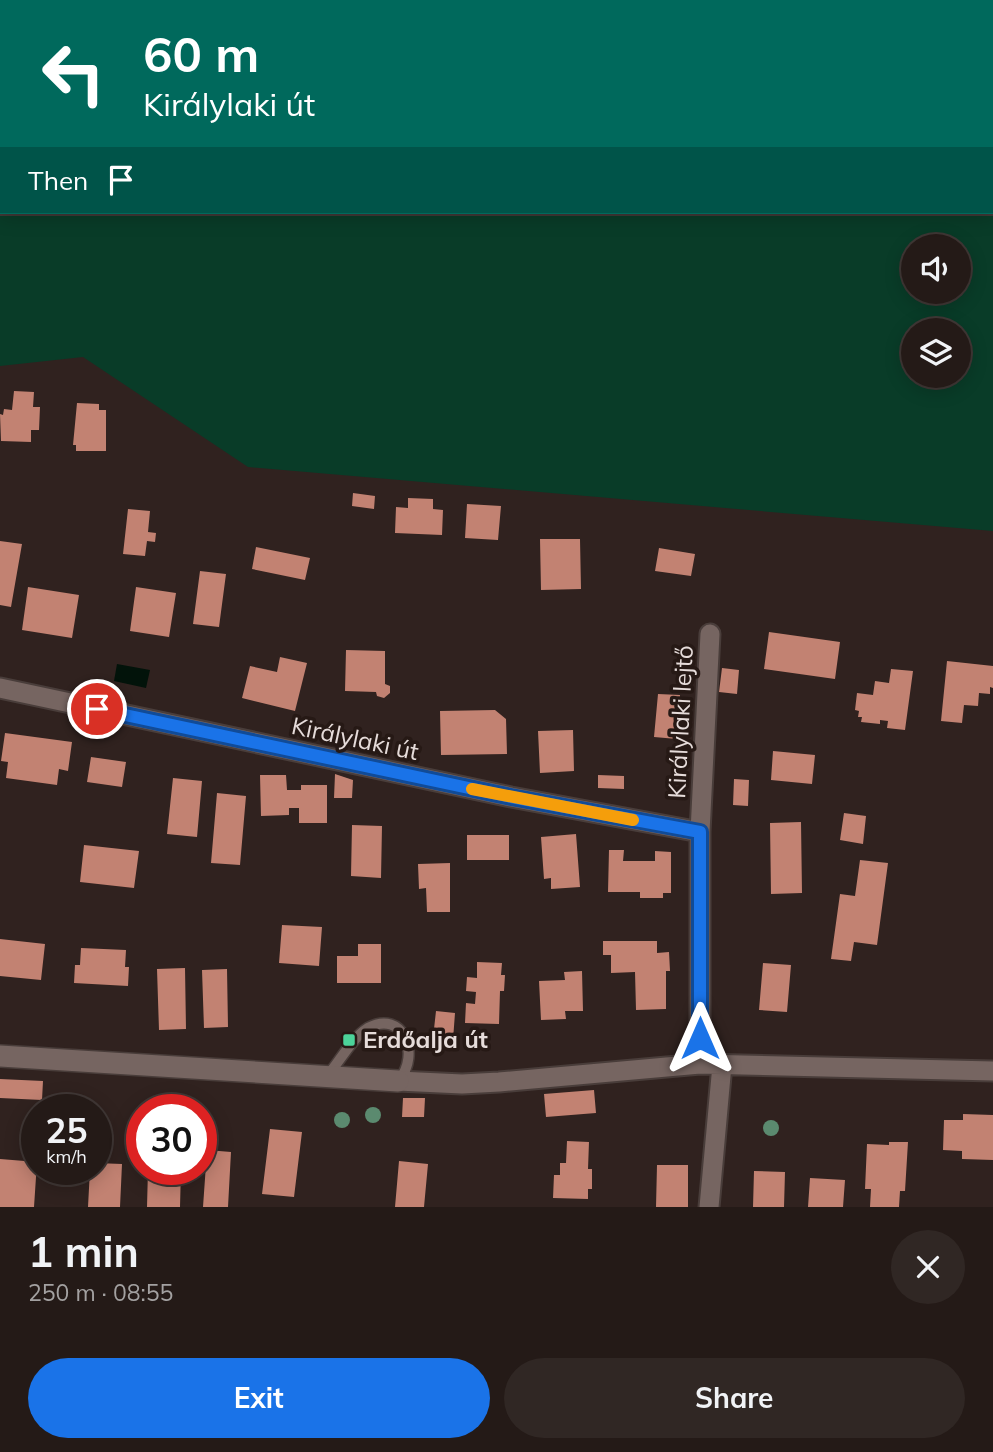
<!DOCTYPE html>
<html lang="en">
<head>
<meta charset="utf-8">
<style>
	:root { --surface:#241a17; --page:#302724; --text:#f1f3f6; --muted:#a3a1a1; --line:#413836; --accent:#1a73e8 }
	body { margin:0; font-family:Mulish,sans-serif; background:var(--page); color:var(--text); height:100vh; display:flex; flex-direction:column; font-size:26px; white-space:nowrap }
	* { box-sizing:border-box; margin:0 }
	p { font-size:23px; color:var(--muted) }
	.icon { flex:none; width:38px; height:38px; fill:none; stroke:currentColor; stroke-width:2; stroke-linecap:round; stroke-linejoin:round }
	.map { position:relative; height:1207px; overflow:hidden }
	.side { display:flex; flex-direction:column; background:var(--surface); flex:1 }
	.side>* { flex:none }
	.top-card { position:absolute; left:0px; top:0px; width:994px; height:214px; box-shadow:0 4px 18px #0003,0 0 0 2px var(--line); background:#00695c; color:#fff; overflow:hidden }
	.tools { position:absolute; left:901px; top:234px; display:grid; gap:14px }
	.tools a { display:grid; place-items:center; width:70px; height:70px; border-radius:50%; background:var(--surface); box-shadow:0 4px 18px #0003,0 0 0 2px var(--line); font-size:35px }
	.speed { position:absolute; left:21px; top:1094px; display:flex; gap:14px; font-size:35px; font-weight:700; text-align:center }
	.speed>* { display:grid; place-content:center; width:91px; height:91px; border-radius:50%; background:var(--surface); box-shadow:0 4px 18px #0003,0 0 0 2px var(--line); line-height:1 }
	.speed small { font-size:18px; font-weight:400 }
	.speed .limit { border:10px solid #d22; background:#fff; color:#111 }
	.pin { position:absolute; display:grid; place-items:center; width:60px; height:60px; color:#fff; margin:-30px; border:4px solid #fff; border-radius:50%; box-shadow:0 2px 7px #0007 }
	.me { position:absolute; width:77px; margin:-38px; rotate:0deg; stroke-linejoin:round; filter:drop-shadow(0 0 5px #0008) }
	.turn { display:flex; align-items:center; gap:24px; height:147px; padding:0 28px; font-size:32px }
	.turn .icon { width:91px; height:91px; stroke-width:2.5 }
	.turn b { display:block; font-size:49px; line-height:60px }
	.then { display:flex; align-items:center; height:66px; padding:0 28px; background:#0003; gap:14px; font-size:26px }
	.round { display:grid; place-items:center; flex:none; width:74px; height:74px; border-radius:37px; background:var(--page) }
	.overview { display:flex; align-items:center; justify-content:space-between; height:119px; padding:0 28px }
	h1 { font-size:42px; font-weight:700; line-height:52px }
	.button { display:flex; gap:14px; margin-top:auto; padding:14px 28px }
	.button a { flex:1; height:80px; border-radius:42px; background:var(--accent); color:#fff; font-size:28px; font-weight:700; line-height:80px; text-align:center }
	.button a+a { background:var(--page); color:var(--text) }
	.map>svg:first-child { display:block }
</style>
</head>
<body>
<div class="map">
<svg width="993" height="1207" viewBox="0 0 993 1207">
	<rect width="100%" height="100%" fill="#30221f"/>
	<path fill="#093c28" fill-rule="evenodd" d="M0 0H993V531L248 467 83 357 0 366ZM2 2H992V212H2ZM914 247H959V292H914ZM914 331H959V376H914Z"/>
	<path fill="#02130a" d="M117 664 150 670 146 688 114 681Z"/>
	<path fill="#c28272" d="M14 391 34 392 33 407H40L39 430H31V442L1 441 0 414 3 415 4 409 12 410Z
		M77 403 99 404V410H106V451H76V445H73Z
		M353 493 375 496 374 509 352 506Z
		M408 498 433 499V509L443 510 442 535 395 533 396 507 408 508Z
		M467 504 501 506 498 540 465 538Z
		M128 509 150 511 148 532 156 533 155 542 147 541 145 556 123 554Z
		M540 539H580L581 589 541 590Z
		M0 541 22 544 11 607 0 605Z
		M256 547 310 558 305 580 252 569Z
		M659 548 695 554 691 576 655 571Z
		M200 571 226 574 219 627 193 624Z
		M28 587 79 595 72 638 22 630Z
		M136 587 176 593 169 637 130 631Z
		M769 632 840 642 835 679 764 669Z
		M346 650 385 651V684L390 686V693L384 698 377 696 376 692 345 691Z
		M280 657 307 663 295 711 242 698 250 666 277 672Z
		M947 661 993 666V688L990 687V694L979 693 978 706 964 705 962 723 941 721Z
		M722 668 739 670 737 694 719 692Z
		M891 669 913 671 905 730 887 728 888 721 880 720V724L861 722 862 717H858L859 711 855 710 857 693 873 695 875 681 889 683Z
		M658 694 680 695 677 739 654 737Z
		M495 710 506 719 507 754 441 755 440 711Z
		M573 730 574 771 540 773 538 731Z
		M5 733 72 742 68 771 59 769 57 785 6 778 8 762 1 761Z
		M773 751 815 755 812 784 771 780Z
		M91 757 126 762 122 787 87 782Z
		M335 774 353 780 352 798H334Z
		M260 775H286L287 790H301V785H327V823H299V808H289V815L261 816Z
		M598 775 624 776V789L598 788Z
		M173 778 202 781 197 837 167 834Z
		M734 779 749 780 748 806 733 805Z
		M217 793 246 796 240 865 211 863Z
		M844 813 866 816 863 844 840 840Z
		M801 822 802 893 771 894 770 823Z
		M352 825 382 826 381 878 351 876Z
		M576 834 580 887 551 889V878L544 879 541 837Z
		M467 835H509V860H467Z
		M84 845 139 851 134 888 80 882Z
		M609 850H624L623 861H655V851L671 852V893H663V898H640V892H608Z
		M860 860 888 863 877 945 854 942 851 961 831 959 840 894 855 896Z
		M450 863V912H427L426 888 419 889 418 864Z
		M282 925 322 927 319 966 279 963Z
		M0 939 45 944 41 980 0 976Z
		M603 941H657V953L669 952 670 971H666V1009L636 1010 635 972 611 973V955H603Z
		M358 944H381V983H337V956H358Z
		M81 948 126 950 125 967H129L128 986 74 983 75 965H80Z
		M477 962 502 963 501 975H505L504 991H500L499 1024 465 1023 466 1003 475 1004 476 992 466 991 467 977 477 978Z
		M763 963 791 965 787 1012 759 1010Z
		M185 968 186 1029 159 1030 157 969Z
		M227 969 228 1027 204 1028 202 970Z
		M582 971 583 1011H565L566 1019 541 1020 539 981 565 980 564 972Z
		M436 1011 455 1013 453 1040 433 1038Z
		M0 1079 43 1081 42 1100 0 1098Z
		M594 1090 596 1113 546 1117 544 1094Z
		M403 1098H425L424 1117H402Z
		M963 1114 993 1115V1160L962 1159V1151L943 1150 944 1120H963Z
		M270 1129 302 1132 294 1197 262 1194Z
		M567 1141 589 1142 588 1169H592V1189H588V1199L553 1198 554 1175H560V1163H566Z
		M889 1142H908L905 1191H900L899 1207H870L871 1189H865L867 1144 889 1145Z
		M207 1150 231 1152 228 1207H203Z
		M0 1159 37 1162 34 1207H0Z
		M399 1161 428 1164 424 1207H395Z
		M96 1163 122 1164 120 1207H88L90 1169H96Z
		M657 1165H688V1207H656Z
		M148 1169H181L180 1207H147Z
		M754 1171 785 1172 784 1207H753Z
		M810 1178 845 1180 843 1207H808Z"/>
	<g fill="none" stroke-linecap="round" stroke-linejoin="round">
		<defs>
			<path id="lane" d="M328 1075C340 1061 352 1038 368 1028 403 1009 421 1054 399 1080"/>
			<path id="street" d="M0 688 511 797 700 832
				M700 1064V832L710 634
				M398 1081 462 1084 499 1082 700 1064 993 1071
				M709 1207 722 1065"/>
			<path id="secondary" d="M0 1056 398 1081"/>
		</defs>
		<use href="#lane" stroke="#493d3a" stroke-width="13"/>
		<use href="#street" stroke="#493d3a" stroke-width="23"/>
		<use href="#secondary" stroke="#493d3a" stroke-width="24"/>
		<path stroke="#877b78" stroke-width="3.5" stroke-dasharray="3.5 5" stroke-linecap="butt" d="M710 0 717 2
			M992 7H993"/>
		<use href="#lane" stroke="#766561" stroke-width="10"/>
		<use href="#street" stroke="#766561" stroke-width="19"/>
		<use href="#secondary" stroke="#766561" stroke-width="21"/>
	</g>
	<g fill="#5b8a6f">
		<circle cx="373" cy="1115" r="8"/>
		<circle cx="342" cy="1120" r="8"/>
		<circle cx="771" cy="1128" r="8"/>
	</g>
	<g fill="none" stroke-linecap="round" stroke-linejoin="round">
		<defs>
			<path id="route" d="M97 709 511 797 700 832V1038"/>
		</defs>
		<use href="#route" stroke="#114b97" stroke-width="18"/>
		<use href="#route" stroke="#1a73e8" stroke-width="12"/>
		<path stroke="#f59e0b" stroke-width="12" d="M472 789 633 820"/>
	</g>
	<rect fill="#4cd39a" stroke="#261915" stroke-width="2.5" x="342" y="1033" width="14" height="14" rx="3.5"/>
	<g text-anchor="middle" stroke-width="7" stroke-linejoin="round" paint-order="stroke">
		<g font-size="24" fill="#e6dcda" stroke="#261915">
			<text transform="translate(681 722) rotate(-87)" y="8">Királylaki lejtő</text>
			<text transform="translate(355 739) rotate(12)" y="8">Királylaki út</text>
		</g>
		<g font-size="24" font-weight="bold" fill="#e6dcda" stroke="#261915" text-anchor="start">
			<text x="363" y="1048">Erdőalja út</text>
		</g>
	</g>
</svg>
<div class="tools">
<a><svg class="icon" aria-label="sound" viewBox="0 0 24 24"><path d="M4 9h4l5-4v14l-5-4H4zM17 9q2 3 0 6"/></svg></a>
<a><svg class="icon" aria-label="layers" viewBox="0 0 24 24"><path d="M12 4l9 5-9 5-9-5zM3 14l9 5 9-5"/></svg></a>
</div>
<div class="speed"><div>25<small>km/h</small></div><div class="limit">30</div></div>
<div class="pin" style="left:97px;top:709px;background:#d93025"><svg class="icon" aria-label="arrive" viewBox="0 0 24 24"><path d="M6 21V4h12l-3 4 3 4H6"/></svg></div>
<svg class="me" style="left:700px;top:1038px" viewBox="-20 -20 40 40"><path d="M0-17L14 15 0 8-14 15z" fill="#1a73e8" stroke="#fff" stroke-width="4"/></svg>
<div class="top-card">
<div class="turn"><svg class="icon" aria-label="left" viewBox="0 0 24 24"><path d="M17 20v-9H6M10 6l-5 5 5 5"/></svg><div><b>60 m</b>Királylaki út</div></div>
<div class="then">Then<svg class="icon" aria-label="arrive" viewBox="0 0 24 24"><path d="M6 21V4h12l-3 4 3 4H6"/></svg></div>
</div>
</div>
<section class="side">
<div class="overview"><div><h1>1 min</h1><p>250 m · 08:55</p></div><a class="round"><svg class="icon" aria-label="close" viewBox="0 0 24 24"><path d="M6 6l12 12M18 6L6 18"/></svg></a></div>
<div class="button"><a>Exit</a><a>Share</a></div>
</section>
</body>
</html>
